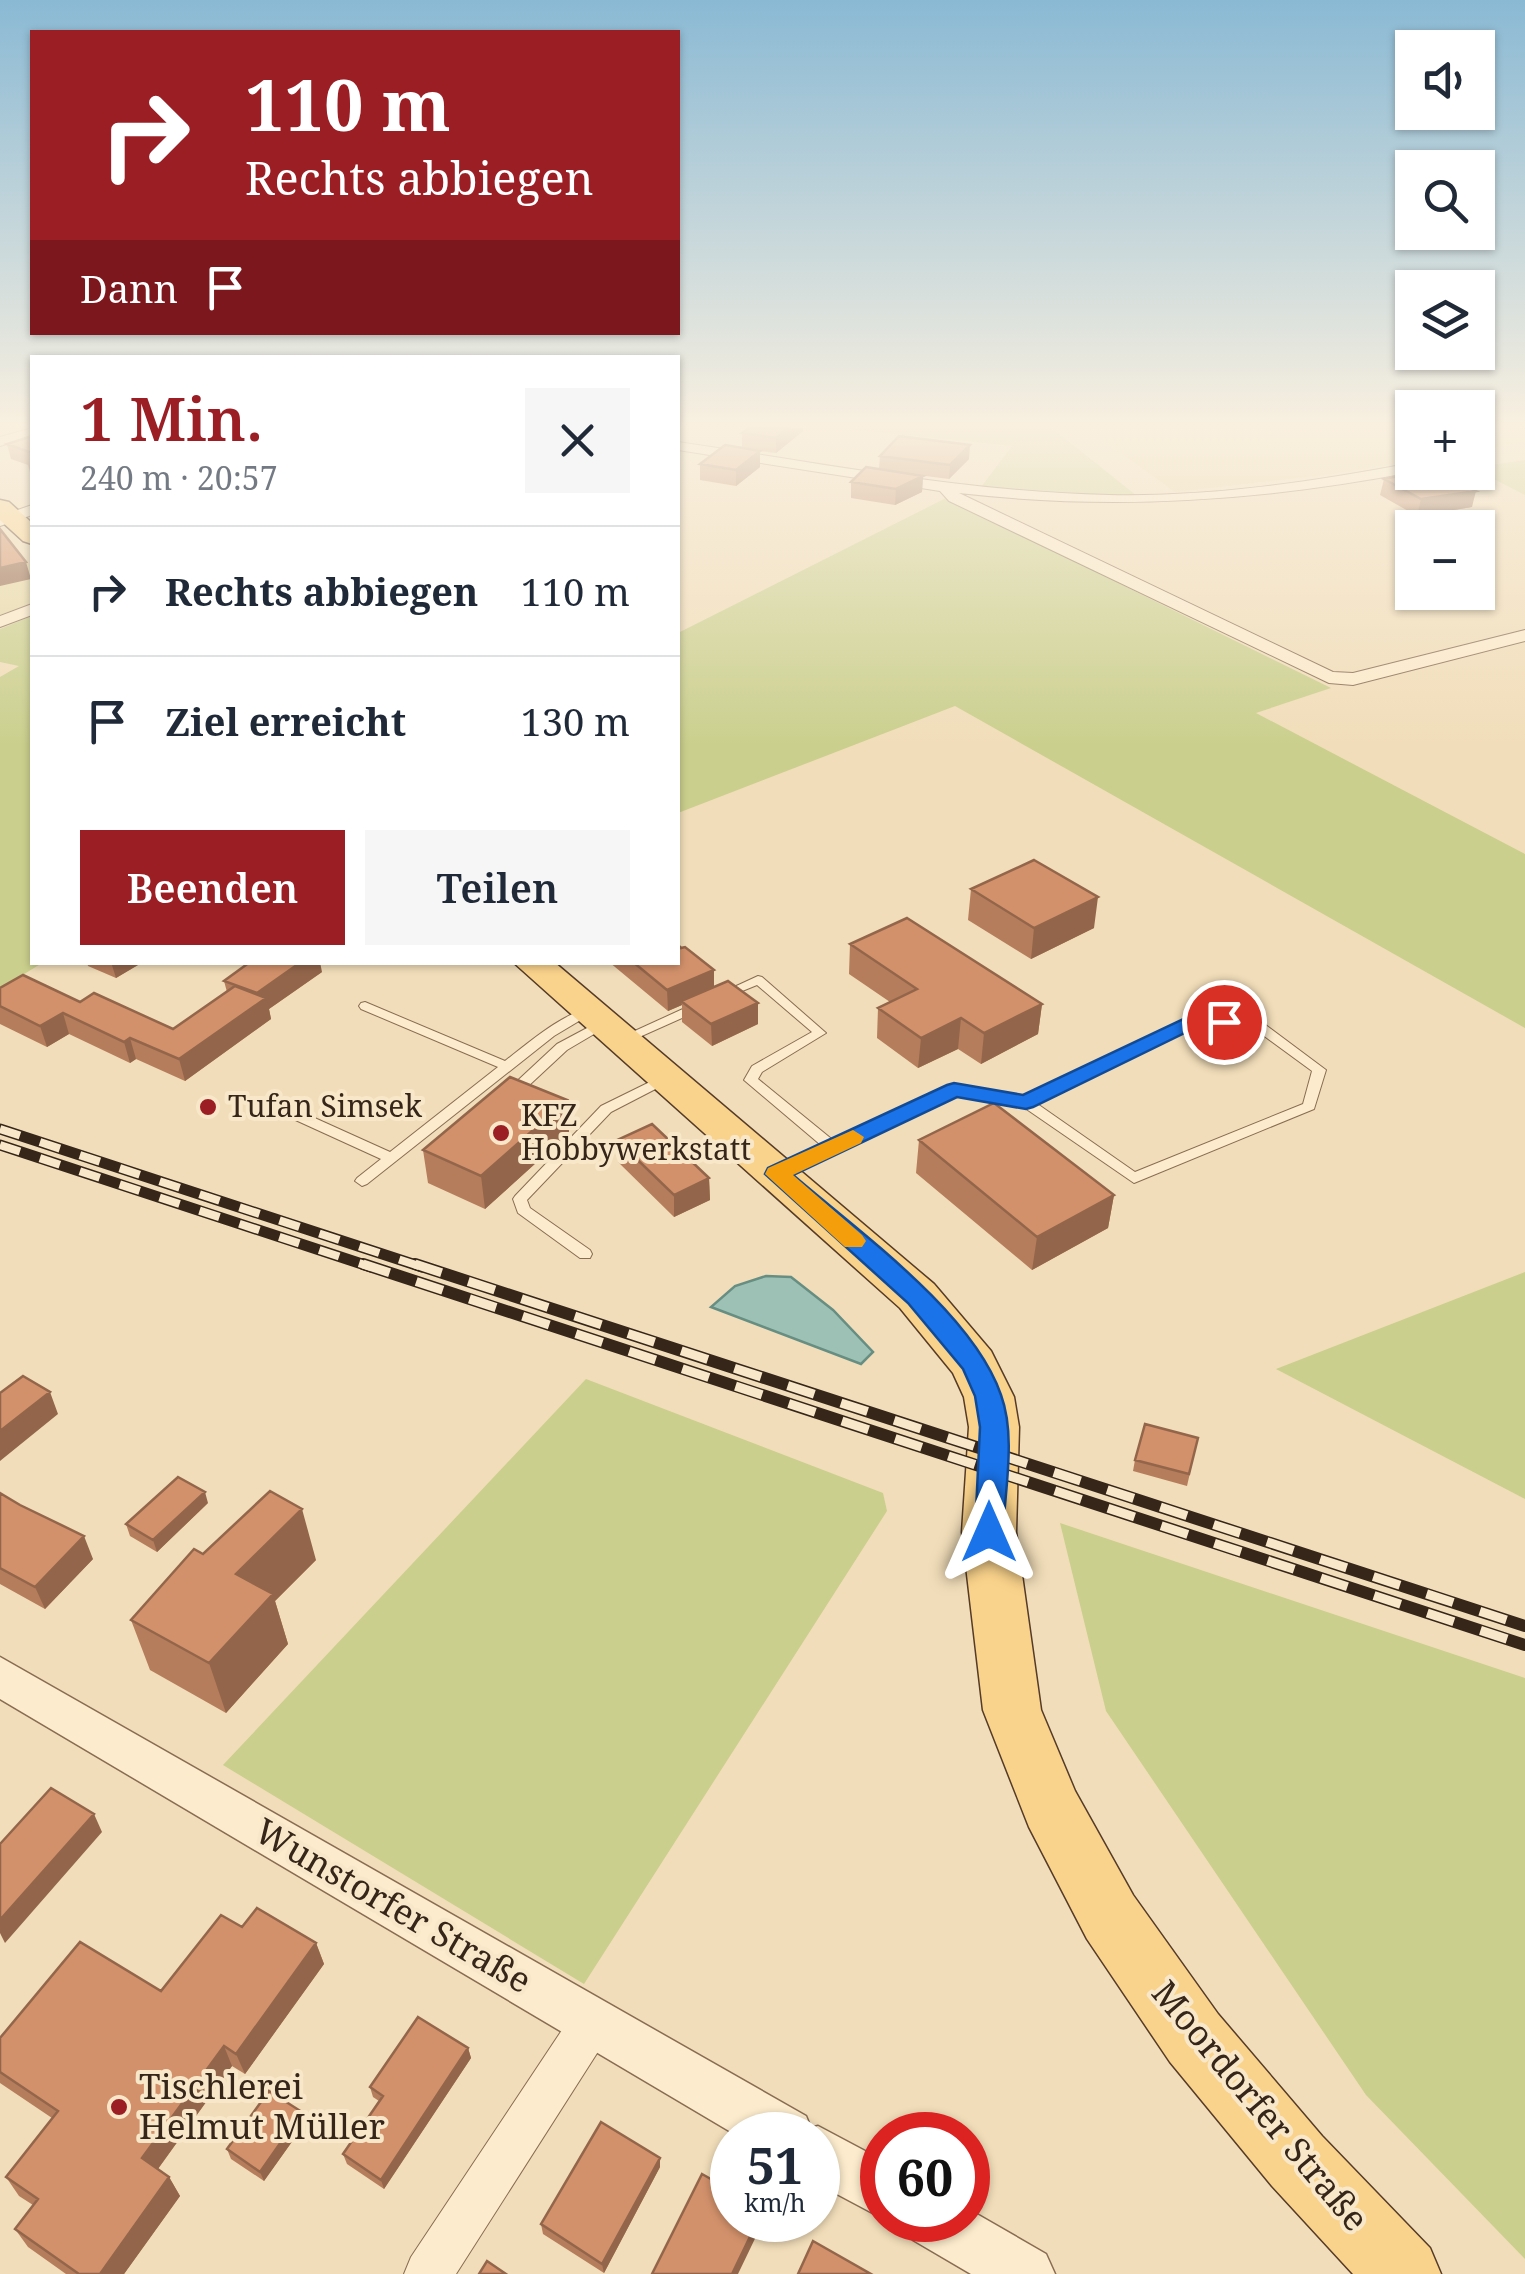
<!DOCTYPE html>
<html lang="de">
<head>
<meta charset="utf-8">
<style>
	:root { --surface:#fff; --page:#f6f6f7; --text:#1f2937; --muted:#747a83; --line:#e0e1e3; --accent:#9b1e25 }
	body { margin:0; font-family:"Noto Serif",serif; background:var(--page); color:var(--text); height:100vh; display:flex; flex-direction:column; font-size:38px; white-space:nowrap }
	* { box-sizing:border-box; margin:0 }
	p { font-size:32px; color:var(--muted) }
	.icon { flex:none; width:55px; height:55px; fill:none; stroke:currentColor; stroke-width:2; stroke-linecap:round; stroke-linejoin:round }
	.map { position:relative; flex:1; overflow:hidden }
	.side { position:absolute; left:30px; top:355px; width:650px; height:610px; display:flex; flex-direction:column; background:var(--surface); border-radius:0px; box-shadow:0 2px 8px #0004 }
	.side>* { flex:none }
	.hud { position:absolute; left:30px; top:30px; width:650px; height:305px; border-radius:0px; box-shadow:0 2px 8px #0004; background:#9b1e25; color:#fff; overflow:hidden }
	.controls { position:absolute; left:1395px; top:30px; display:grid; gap:20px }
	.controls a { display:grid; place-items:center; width:100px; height:100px; border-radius:0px; background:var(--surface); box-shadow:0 2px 8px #0004; font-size:50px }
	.speed { position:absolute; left:710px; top:2112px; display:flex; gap:20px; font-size:50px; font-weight:700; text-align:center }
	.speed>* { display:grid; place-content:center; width:130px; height:130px; border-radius:50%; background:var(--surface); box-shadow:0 2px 8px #0004; line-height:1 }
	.speed small { font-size:25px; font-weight:400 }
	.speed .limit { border:15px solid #d22; background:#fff; color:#111 }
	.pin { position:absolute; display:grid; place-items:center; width:85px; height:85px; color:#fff; margin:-42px; border:5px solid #fff; border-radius:50%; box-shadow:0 2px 10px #0007 }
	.me { position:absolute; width:110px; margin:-55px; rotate:0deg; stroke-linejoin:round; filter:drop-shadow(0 0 8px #0008) }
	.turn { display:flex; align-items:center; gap:35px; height:210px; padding:0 50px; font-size:45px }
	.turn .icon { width:130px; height:130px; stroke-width:2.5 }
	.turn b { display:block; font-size:70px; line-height:85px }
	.then { display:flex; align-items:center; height:95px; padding:0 50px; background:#0003; gap:20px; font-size:38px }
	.round { display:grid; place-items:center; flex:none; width:105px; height:105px; border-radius:0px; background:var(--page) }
	.headline { display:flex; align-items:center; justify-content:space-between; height:170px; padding:0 50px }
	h1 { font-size:60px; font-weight:600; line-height:75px; color:var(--accent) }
	.cta { display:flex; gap:20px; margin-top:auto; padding:20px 50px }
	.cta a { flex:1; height:115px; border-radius:0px; background:var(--accent); color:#fff; font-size:40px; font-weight:600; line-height:115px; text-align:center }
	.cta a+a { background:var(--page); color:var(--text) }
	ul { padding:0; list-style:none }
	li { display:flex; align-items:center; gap:30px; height:130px; padding:0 50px; border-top:2px solid var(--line) }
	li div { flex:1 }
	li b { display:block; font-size:38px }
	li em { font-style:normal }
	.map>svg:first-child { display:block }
</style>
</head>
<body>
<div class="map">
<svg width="1525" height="2274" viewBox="0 0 1525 2274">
	<rect width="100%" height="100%" fill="#f1ddb9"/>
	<path fill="#e7d9a6" d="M1086 428H1412V461L1333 474 1175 492Z
		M1478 428H1525V442L1478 450Z
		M0 537 32 566V606L0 618Z"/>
	<path fill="#cacf8d" d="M837 428H1052L1137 496 1043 494 981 487 1012 446Z
		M1525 460V495L1478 471V467Z
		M946 498 1331 688 1256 713 1525 854V1028L955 706 678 813V633Z
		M32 616V962L42 963 0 989V677L19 666 0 662V629Z
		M1525 1272V1499L1276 1369Z
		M586 1379 883 1493 887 1511 584 1984 223 1765Z
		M1060 1523 1525 1678V2259L1366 2095 1106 1711Z"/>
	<path fill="#9ec1b5" stroke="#668e82" stroke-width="2.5" d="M766 1276 791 1277 833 1310 873 1352 861 1364 711 1307 735 1286Z"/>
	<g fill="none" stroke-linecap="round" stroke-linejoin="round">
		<defs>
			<path id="service" d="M758 976 762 977 826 1033 762 1072 758 1079 834 1141 954 1086 1024 1098 1194 1016 1259 1020 1326 1070 1314 1109 1134 1183 1022 1106 956 1094 777 1178 772 1176 770 1173 772 1170 822 1146 744 1080 752 1066 812 1032 757 985 725 998 719 994ZM1196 1024 1252 1027 1312 1071 1303 1104 1135 1172 1036 1103Z
				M365 1002 505 1061C526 1045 567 1009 592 1009L594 1012 554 1036 367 1184 362 1186 355 1181 357 1178 381 1159 267 1107 265 1104 267 1101H277L390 1152 498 1067 361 1009 359 1006 361 1003Z
				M696 1003 700 1004 702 1007 700 1010 626 1043H616L615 1040Z
				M602 1020 608 1024 606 1027 567 1050 524 1090H514L512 1087 514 1084 557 1044Z
				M664 1075 669 1076 671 1079 669 1082 611 1112 527 1200 530 1208 590 1250 592 1254 590 1258H580L518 1213 513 1199 515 1196 601 1106Z"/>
			<path id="minor" d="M32 428V436L0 446V437Z
				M678 442C821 463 964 492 1109 495 1211 497 1312 482 1412 463V472C1260 501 1113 511 959 493L1333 672 1353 673 1525 630V641L1353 685 1329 683 949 501 940 491 678 450Z
				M32 505V515L0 526V516Z
				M32 604V615L0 627V616Z
				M593 1999 608 2006 615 2021 608 2036 456 2274H404L411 2257 578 2006Z"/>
			<path id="tertiary" d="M0 1657 806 2116 811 2128 818 2126 882 2160V2218L818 2184V2135H736L0 1699Z
				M968 2209 1046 2254 1055 2274H971L913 2240 905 2220H968Z"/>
			<path id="primary" d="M0 500 9 502 32 523V544L23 541 0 520Z
				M513 962H554L934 1284 991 1351 1014 1397 1019 1427 1016 1532 1041 1710 1075 1791 1133 1895 1218 2014 1322 2136 1430 2248 1441 2274H1353L1272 2186 1170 2062 1087 1939 1029 1827 983 1710 962 1532 969 1427 964 1397 953 1373 900 1308Z"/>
		</defs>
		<use href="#service" stroke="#886c53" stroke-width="2"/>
		<use href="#minor" stroke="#886c53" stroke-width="2"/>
		<use href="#tertiary" stroke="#886c53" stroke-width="3"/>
		<use href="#primary" stroke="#553b28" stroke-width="3"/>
		<use href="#service" fill="#fcebcc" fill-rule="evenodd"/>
		<use href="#minor" fill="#fcebcc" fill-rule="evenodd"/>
		<use href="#tertiary" fill="#fcebcc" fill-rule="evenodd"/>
		<use href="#primary" fill="#f9d28b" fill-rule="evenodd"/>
		<defs>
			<path id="rail-far1" d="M0 1129 422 1267
				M0 1145 371 1267"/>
			<path id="rail" d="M363 1264 1525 1645
				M415 1264 1525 1626"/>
		</defs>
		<use href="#rail-far1" stroke="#362519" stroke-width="11"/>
		<use href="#rail" stroke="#362519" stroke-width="12"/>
		<use href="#rail-far1" stroke="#f8e8c9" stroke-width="8" stroke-dasharray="21" stroke-linecap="butt"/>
		<use href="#rail" stroke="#f8e8c9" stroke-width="9" stroke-dasharray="28" stroke-linecap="butt"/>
	</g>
	<path fill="#b57d5c" d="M749 428H803V431L776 453 760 451V467L736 486 700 480V464L742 448V433Z
		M32 436V476H31L28 465 11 459 7 444Z
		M880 456 969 459 949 479 895 472 923 476 922 492 895 505 851 498V482L879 469Z
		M1384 479 1472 507 1417 516 1380 495Z
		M971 889 1094 928 1031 959 968 920Z
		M850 944 1042 1004 1038 1034 981 1064 958 1049 918 1068 877 1038 878 1008 890 1002 849 974Z
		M87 962H143L116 978 88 966Z
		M609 962H678L714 970V987L758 1024 712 1046 682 1022V1005L668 1011Z
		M322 972 269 1009 271 1019 185 1081 136 1059 130 1063 69 1034 47 1047 0 1024V988L80 1002 173 1029 227 992 224 981Z
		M567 1100 569 1133 485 1209 428 1183 423 1150Z
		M617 1140 709 1178 710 1200 674 1217 618 1162Z
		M919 1140 1114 1195 1108 1228 1032 1270 916 1173Z
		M1198 1438 1187 1486 1133 1471 1135 1460Z
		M0 1493 93 1559 45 1609 0 1584Z
		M208 1503 157 1552 130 1536 126 1524Z
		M203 1554 316 1560 275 1601 288 1644 226 1713 150 1670 131 1620Z
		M242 1927 316 1943 324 1964 245 2074 232 2066 158 2169 169 2177 180 2196 124 2274H66L28 2247 15 2229 33 2205 19 2196 6 2177 52 2118 0 2083V2038L161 1991Z
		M468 2048 471 2058 384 2189 347 2164 343 2154 379 2101 373 2097 370 2087Z
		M306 2122 264 2181 231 2159 227 2149Z
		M660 2158V2167L604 2273 543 2234 541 2224Z"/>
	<path fill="#93664b" d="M788 428H803V431L776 453V438Z
		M970 445 969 459 949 479 950 465Z
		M760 451V467L736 486V470Z
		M923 476 922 492 895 505 896 489Z
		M1476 491 1472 507 1417 516 1421 499Z
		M26 562 31 579 0 586V568Z
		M1098 897 1094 928 1031 959 1034 928Z
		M111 962H143L116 978Z
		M301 962H320L322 972 269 1009 271 1019 185 1081 179 1059 257 993Z
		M714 970V991L681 1001 682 1005 668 1011 667 990Z
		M758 1003V1024L712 1046 711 1024Z
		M1042 1004 1038 1034 981 1064 984 1033Z
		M63 1013 69 1034 47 1047 40 1026Z
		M961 1018 958 1049 918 1068 921 1038Z
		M130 1038 136 1059 130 1063 124 1042Z
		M567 1100 569 1133 485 1209 481 1176Z
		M709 1178 710 1200 674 1217V1195Z
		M1114 1195 1108 1228 1032 1270 1037 1237Z
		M50 1392 58 1414 0 1461V1431Z
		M205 1492 208 1503 157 1552 153 1540Z
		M302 1509 316 1560 275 1601 288 1644 226 1713 209 1663 236 1574Z
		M84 1536 93 1559 45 1609 35 1587Z
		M94 1814 102 1832 5 1943 0 1933V1920Z
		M316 1943 324 1964 245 2074 236 2054Z
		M224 2046 232 2066 152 2177 142 2158Z
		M468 2048 471 2058 384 2189 381 2180Z
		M302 2112 306 2122 264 2181 260 2172Z
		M660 2158V2167L604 2273 602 2264Z
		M169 2177 180 2196 124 2274H100Z
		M758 2220H763V2222L738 2274H732Z"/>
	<path fill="#d2916b" stroke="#93664b" stroke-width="2.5" d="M749 428H788L776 438 742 433Z
		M32 436V453L7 444Z
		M899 436 970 445 950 465 880 456Z
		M725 445 760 451 736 470 700 464Z
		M866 467 923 476 896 489 851 482Z
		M1418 472H1435L1476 491 1421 499 1384 479Z
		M0 529 26 562 0 568Z
		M1034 860 1098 897 1034 928 971 889Z
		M907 918 1042 1004 984 1033 961 1018 921 1038 878 1008 917 989 850 944Z
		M678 945 681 948 685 947 714 970 667 990 633 962H678Z
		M250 962H301L257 993 224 981Z
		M23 975 80 1002 94 993 173 1029 235 986 266 998 179 1059 130 1038 124 1042 63 1013 40 1026 0 1006V988Z
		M728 981 758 1003 711 1024 681 1001Z
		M510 1077 567 1100 481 1176 423 1150Z
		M994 1103 1114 1195 1037 1237 919 1140Z
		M652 1124 709 1178 674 1195 617 1140Z
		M23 1376 50 1392 0 1431V1393Z
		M1145 1424 1198 1438 1189 1474 1135 1460Z
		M178 1477 205 1492 153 1540 126 1524Z
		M270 1491 302 1509 236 1574 273 1594 209 1663 131 1620 194 1549 203 1554Z
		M0 1493 20 1505 84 1536 35 1587 0 1568Z
		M51 1788 94 1814 0 1920V1844Z
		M257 1908 316 1943 236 2054 224 2046 142 2158 169 2177 100 2274H79L15 2229 38 2199 6 2177 58 2111 0 2072V2038L80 1942 161 1991 221 1915 242 1927Z
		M418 2017 468 2048 381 2180 343 2154 383 2096 370 2087Z
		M269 2091 302 2112 260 2172 227 2149Z
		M601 2122 660 2158 602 2264 541 2224Z
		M702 2174 732 2191V2220H758L732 2274H652Z
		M813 2241 871 2274H798Z
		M487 2261 506 2274H479Z"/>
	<linearGradient id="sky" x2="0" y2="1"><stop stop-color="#8ab9d4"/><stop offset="0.57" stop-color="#f9f0e0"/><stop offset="1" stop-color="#f9f0e0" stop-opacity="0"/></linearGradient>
	<rect width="1525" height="746" fill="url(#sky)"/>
	<path fill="#1a73e8" stroke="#114b97" stroke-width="2.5" d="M1194 1014 1224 1015 1235 1022 1224 1028 1197 1027 1033 1107 1026 1109 957 1097 793 1175C858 1231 973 1313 1001 1395 1016 1436 1005 1489 1003 1532L999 1540 989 1543 979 1540 975 1532 980 1427 975 1396 963 1369 908 1303 765 1174 768 1168 947 1085 954 1083 1023 1095Z"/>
	<path fill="#f59e0b" d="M853 1130 864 1137 861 1143 793 1175 862 1235 866 1241 862 1247H845L765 1174 768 1168Z"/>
	<g fill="#9b1e25" stroke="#f8e8c9" stroke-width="4">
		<circle cx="208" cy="1107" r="10"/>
		<circle cx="501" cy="1133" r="10"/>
		<circle cx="119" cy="2107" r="10"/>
	</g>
	<g text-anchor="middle" stroke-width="8" stroke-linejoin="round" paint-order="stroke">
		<g font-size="30" fill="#362519" stroke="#f8e8c9" text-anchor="start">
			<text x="228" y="1117">Tufan Simsek</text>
			<text x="521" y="1126">KFZ<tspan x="521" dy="34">Hobbywerkstatt</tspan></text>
		</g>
		<g font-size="35" fill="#362519" stroke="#f8e8c9">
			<text transform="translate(393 1906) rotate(30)" y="12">Wunstorfer Straße</text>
			<text transform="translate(1260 2106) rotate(50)" y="12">Moordorfer Straße</text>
		</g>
		<g font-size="35" fill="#362519" stroke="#f8e8c9" text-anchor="start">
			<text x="139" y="2099">Tischlerei<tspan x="139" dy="40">Helmut Müller</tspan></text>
		</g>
	</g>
</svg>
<div class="controls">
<a><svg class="icon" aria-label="sound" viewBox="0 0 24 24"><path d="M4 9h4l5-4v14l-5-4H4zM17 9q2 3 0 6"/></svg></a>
<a><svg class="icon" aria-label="search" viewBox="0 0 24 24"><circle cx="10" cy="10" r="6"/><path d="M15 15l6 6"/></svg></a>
<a><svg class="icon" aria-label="layers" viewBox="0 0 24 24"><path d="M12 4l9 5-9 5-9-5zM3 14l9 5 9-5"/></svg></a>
<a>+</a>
<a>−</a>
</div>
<div class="speed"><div>51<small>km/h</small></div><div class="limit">60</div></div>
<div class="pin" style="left:1224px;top:1022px;background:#d93025"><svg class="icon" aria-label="arrive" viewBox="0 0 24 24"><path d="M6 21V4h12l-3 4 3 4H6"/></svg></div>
<svg class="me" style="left:989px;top:1532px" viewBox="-20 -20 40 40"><path d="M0-17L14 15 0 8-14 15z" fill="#1a73e8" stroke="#fff" stroke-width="4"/></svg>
<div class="hud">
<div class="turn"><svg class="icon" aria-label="right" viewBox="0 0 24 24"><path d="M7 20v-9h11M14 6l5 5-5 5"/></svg><div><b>110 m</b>Rechts abbiegen</div></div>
<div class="then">Dann<svg class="icon" aria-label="arrive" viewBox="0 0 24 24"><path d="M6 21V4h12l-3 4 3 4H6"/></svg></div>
</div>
<section class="side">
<div class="headline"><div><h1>1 Min.</h1><p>240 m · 20:57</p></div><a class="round"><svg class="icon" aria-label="close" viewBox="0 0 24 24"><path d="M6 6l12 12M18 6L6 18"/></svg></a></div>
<ul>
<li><svg class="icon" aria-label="right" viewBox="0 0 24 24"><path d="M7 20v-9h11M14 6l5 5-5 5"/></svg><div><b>Rechts abbiegen</b></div><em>110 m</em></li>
<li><svg class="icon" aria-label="arrive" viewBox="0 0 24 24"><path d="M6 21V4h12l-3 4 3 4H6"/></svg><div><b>Ziel erreicht</b></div><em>130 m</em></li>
</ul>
<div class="cta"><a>Beenden</a><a>Teilen</a></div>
</section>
</div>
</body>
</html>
